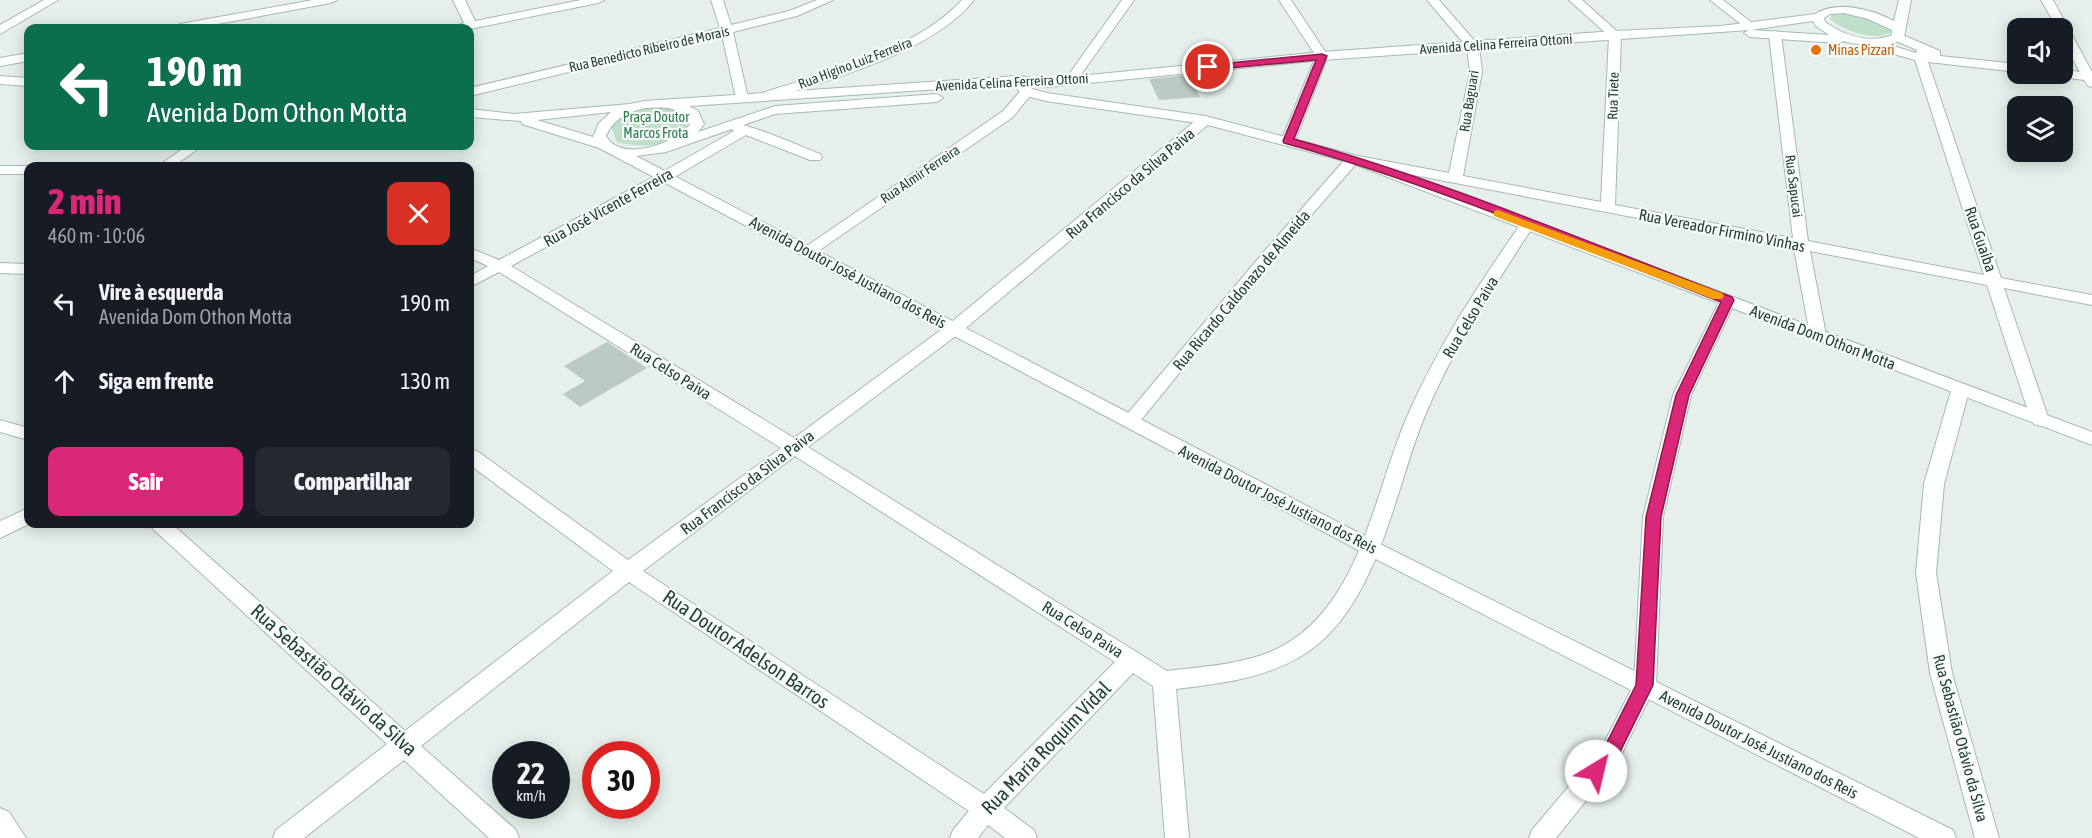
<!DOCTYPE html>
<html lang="pt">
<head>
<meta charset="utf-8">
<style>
	:root { --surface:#171b24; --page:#242831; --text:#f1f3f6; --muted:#9ea1a6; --accent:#db2777 }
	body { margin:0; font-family:"Asap Condensed",sans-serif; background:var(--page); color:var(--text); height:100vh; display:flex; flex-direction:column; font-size:22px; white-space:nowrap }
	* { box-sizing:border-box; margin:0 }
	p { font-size:20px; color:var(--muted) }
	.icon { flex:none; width:33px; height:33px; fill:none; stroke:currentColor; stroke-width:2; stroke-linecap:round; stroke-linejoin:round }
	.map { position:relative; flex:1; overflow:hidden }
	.sheet { position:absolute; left:24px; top:162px; width:450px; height:366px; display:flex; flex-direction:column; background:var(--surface); border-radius:12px; box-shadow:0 3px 15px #0003 }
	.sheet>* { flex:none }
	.guide { position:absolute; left:24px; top:24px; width:450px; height:126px; border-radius:12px; box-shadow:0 3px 15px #0003; background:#0b6e4f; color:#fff; overflow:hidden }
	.fabs { position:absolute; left:2007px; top:18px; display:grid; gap:12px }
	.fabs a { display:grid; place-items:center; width:66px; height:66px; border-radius:12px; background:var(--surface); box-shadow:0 3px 15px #0003; font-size:30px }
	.speed { position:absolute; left:492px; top:741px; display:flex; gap:12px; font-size:30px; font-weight:700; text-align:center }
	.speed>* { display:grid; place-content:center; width:78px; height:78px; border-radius:50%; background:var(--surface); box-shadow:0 3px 15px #0003; line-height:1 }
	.speed small { font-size:15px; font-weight:400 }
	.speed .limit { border:9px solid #d22; background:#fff; color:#111 }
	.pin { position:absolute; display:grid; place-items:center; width:51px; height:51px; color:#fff; margin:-26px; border:3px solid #fff; border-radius:50%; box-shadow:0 2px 6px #0007 }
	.me { position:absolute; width:66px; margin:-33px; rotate:36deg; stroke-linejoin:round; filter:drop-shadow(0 0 4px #0008) }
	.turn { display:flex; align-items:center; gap:21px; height:126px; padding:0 24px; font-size:27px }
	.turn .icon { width:78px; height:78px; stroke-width:2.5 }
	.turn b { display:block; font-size:42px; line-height:51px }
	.round { display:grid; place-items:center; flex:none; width:63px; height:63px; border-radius:12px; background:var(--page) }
	.headline { display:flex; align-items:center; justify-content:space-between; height:102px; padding:0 24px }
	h1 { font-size:36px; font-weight:800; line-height:45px; color:var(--accent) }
	.button { display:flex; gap:12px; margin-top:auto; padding:12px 24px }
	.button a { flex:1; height:69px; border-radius:12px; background:var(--accent); color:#fff; font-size:24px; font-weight:800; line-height:69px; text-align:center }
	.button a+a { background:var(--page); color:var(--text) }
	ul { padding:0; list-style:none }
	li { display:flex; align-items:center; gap:18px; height:78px; padding:0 24px }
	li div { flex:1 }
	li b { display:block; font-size:22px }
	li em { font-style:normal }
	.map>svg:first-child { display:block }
</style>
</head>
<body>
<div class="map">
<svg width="2092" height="838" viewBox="0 0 2092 838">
	<rect width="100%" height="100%" fill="#e6efeb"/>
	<path fill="#bfe0c8" d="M1859 10 1893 31C1876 43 1844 31 1830 19L1833 13Z
		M668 105 687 116 689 123C676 149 641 148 617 142L611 126C626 110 647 107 668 105Z"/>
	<path fill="#bbcac4" d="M1188 75 1200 97 1159 100 1149 79Z
		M607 342 647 368 580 407 563 394 585 381 564 366Z"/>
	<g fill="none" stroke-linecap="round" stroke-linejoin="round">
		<defs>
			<path id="street" d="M44 0H58L0 34V25Z
				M313 0H337L331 3 196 28H174L180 24Z
				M453 0H465L475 21 581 0H604L598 3 470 29 450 28 464 23Z
				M711 0H723L731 25 789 11 817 0H833L797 16 733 32 748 98 747 101H737L736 98 722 35 470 96V88L720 28Z
				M962 0H974C933 52 833 78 772 99L767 100 761 96 762 93C827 72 915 51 962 0Z
				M1122 0H1134L1075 83H1067L1065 80Z
				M1279 0H1291L1328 56 1295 141 1288 145 1281 141 1316 56Z
				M1427 0H1439L1479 46 1482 72 1463 176 1601 202 1609 36 1569 0H1582L1621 35 1615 205 1793 238 1769 35 1775 31 1781 35 1808 241 1984 275 1915 60 1866 46 1864 43 1870 39 1916 53 1917 50 1894 40 1892 37 1898 33 1940 51V56L2018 64V72L1928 62 2001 278 2092 295V305L2004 288 2049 420 2046 424 2040 426 2034 424 2031 420 1987 285 1810 251 1826 335 1824 339H1812L1810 335 1794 248 1356 164 1272 260 1136 426 1130 428 1124 426 1121 422 1124 418 1262 254 1348 156 1353 155 1449 173 1470 72 1467 47Z
				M1710 0H1723L1756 26 1754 28H1746Z
				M2041 0H2053L2092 72V87L2088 86 2084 80 2062 77 2056 74H2062V69L2080 72 2062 40V28H2057Z
				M28 53V61L0 66V58Z
				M1027 88 1033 92 1013 117 814 254H804L801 251 804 248 1003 111 1022 89Z
				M1205 116 1212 120 1210 123 961 332 808 447 1167 671C1199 667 1234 665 1265 654 1359 619 1372 497 1407 417 1437 347 1479 284 1522 222H1532L1534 225C1494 287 1452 349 1424 418 1393 494 1377 614 1298 658 1261 679 1217 684 1176 689L1189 838H1165L1153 686 1133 673 1004 808 1034 830 1037 838H1005L988 825 978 838H950L953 830 969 811 629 582 421 746 516 830 519 838H489L404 760 304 838H273L276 830 387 744 153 529 150 524H172L405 731 613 571 470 465V449L477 451 628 560 781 448 499 272 470 287V276L488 266 470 258V248L499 260 661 173 734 131 729 127 731 124C744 121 804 148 820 154L822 157 820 160H810L746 135 671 179 511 266 794 438 949 324 1200 117ZM795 456 1115 662 984 794 643 571Z
				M187 146H202L174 166H158Z
				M0 166H31H28V174H0Z
				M0 263 28 264V274L0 273Z
				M1728 295 1736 300 1691 395 1663 517 1656 685 1618 761 1556 838H1529L1532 830 1602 747 1634 684 1643 517 1673 395 1720 300Z
				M1960 385 1966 387 1969 391 1944 484 1936 573 1952 673 1999 838H1975L1930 673 1916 573 1924 484 1951 391 1954 387Z
				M0 420 28 428V440L0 432Z
				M28 508 29 524 0 538V521Z
				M0 808 9 812 26 838H0Z"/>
			<path id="secondary" d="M1899 0H1911L1904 37C1889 51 1862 46 1844 41L1839 43 1750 37 1744 33 1749 30 1322 60 1048 87 1028 85 1032 89 1047 93 1205 116 1358 156 2092 432V445L1348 162 1204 124 1046 101 1022 95 1014 84 689 106 698 111 704 124 698 132 775 106 937 94 943 98 937 102 775 114 666 152 636 156 1376 542 1953 830 1956 838H1919L1362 552 599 148 522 124 521 121 470 117V109L514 114 630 104 645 101 1017 76 1048 79 1322 52 1615 31 1721 26 1815 14C1837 0 1872 9 1894 21ZM1844 13 1868 19 1892 30V35C1869 44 1845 36 1825 22L1824 18 1830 14ZM1813 21 1816 26 1829 35 1751 30ZM645 108C662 107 683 106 690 124 675 144 621 163 606 136 613 119 628 112 645 108ZM611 112 599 123 593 137 537 120Z
				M0 76 28 78V86L0 84Z"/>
		</defs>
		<use href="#street" stroke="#a8b8b2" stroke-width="2"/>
		<use href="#secondary" stroke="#a4bbb3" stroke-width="2"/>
		<use href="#street" fill="#fff" fill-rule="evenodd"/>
		<use href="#secondary" fill="#fff" fill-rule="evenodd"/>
	</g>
	<path fill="#db2777" stroke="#8e194d" stroke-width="1.5" d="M1322 54 1327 56 1294 139C1443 180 1587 242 1732 297L1734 300 1689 395 1661 517 1653 685 1616 760 1602 777 1596 779 1590 777 1587 771 1604 748 1636 685 1646 517 1676 395 1721 302C1577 246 1433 184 1284 143L1283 141 1316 60 1208 70 1203 67 1208 65Z"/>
	<path fill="#f59e0b" d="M1498 210 1722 293 1724 296 1722 299H1713L1494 216V211Z"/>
	<circle fill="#e8710a" stroke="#f7fbf9" stroke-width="2" cx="1816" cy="50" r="6"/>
	<g text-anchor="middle" stroke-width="4.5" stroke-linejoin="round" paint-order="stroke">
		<g font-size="14" fill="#24423a" stroke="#f7fbf9">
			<text transform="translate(1496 44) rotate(-4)" y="5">Avenida Celina Ferreira Ottoni</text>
			<text transform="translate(649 49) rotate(-13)" y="5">Rua Benedicto Ribeiro de Morais</text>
			<text transform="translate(855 63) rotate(-21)" y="5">Rua Higino Luiz Ferreira</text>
			<text transform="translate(1012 82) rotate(-3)" y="5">Avenida Celina Ferreira Ottoni</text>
			<text transform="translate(1613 96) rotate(-88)" y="5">Rua Tiete</text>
			<text transform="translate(1469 101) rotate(-81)" y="5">Rua Baguari</text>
			<text transform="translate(920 174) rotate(-34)" y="5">Rua Almir Ferreira</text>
			<text transform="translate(1794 186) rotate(83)" y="5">Rua Sapucai</text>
		</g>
		<g font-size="14" fill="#c56008" stroke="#f7fbf9" text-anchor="start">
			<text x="1828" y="55">Minas Pizzari</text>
		</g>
		<g font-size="14" fill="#2d7a4b" stroke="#f7fbf9">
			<text x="656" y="122">Praça Doutor<tspan x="656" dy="16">Marcos Frota</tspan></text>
		</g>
		<g font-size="16" fill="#24423a" stroke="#f7fbf9">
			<text transform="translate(1130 183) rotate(-40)" y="6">Rua Francisco da Silva Paiva</text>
			<text transform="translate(608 207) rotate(-29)" y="6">Rua José Vicente Ferreira</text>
			<text transform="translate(1722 230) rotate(11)" y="6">Rua Vereador Firmino Vinhas</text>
			<text transform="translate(1981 239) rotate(71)" y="6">Rua Guaiba</text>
			<text transform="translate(848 272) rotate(28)" y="6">Avenida Doutor José Justiano dos Reis</text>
			<text transform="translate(1241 290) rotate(-50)" y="6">Rua Ricardo Caldonazo de Almeida</text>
			<text transform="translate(1470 317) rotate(-59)" y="6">Rua Celso Paiva</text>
			<text transform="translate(1823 337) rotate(21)" y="6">Avenida Dom Othon Motta</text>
			<text transform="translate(671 371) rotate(32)" y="6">Rua Celso Paiva</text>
			<text transform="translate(747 482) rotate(-37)" y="6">Rua Francisco da Silva Paiva</text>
			<text transform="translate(1278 499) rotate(27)" y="6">Avenida Doutor José Justiano dos Reis</text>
			<text transform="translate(1083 629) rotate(32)" y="6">Rua Celso Paiva</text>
			<text transform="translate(1961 738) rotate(75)" y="6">Rua Sebastião Otávio da Silva</text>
			<text transform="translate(1759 744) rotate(27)" y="6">Avenida Doutor José Justiano dos Reis</text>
		</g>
		<g font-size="20" fill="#24423a" stroke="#f7fbf9">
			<text transform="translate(746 649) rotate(34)" y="7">Rua Doutor Adelson Barros</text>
			<text transform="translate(334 680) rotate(42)" y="7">Rua Sebastião Otávio da Silva</text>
			<text transform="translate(1046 748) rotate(-46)" y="7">Rua Maria Roquim Vidal</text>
		</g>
	</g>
</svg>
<div class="fabs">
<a><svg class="icon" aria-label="sound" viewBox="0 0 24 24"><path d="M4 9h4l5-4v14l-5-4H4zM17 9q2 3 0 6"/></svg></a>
<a><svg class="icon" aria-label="layers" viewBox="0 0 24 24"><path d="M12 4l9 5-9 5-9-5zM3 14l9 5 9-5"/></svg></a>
</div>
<div class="speed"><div>22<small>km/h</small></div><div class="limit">30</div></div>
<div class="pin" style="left:1208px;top:67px;background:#d93025"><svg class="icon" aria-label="arrive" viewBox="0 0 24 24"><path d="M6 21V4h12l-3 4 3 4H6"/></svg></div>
<svg class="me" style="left:1596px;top:771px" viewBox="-20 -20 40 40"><circle r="19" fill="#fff"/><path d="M0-13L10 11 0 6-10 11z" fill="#db2777"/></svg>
<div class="guide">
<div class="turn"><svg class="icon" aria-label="left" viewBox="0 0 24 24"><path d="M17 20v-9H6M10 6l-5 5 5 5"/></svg><div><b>190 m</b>Avenida Dom Othon Motta</div></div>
</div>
<section class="sheet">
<div class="headline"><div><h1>2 min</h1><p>460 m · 10:06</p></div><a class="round" style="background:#d93025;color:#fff"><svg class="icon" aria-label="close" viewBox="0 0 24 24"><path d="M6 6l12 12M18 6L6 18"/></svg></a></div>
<ul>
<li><svg class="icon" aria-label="left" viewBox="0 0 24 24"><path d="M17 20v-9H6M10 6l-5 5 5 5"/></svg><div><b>Vire à esquerda</b><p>Avenida Dom Othon Motta</p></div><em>190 m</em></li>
<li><svg class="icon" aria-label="ahead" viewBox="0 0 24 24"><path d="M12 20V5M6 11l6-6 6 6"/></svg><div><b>Siga em frente</b></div><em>130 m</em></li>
</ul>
<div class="button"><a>Sair</a><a>Compartilhar</a></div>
</section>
</div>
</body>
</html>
